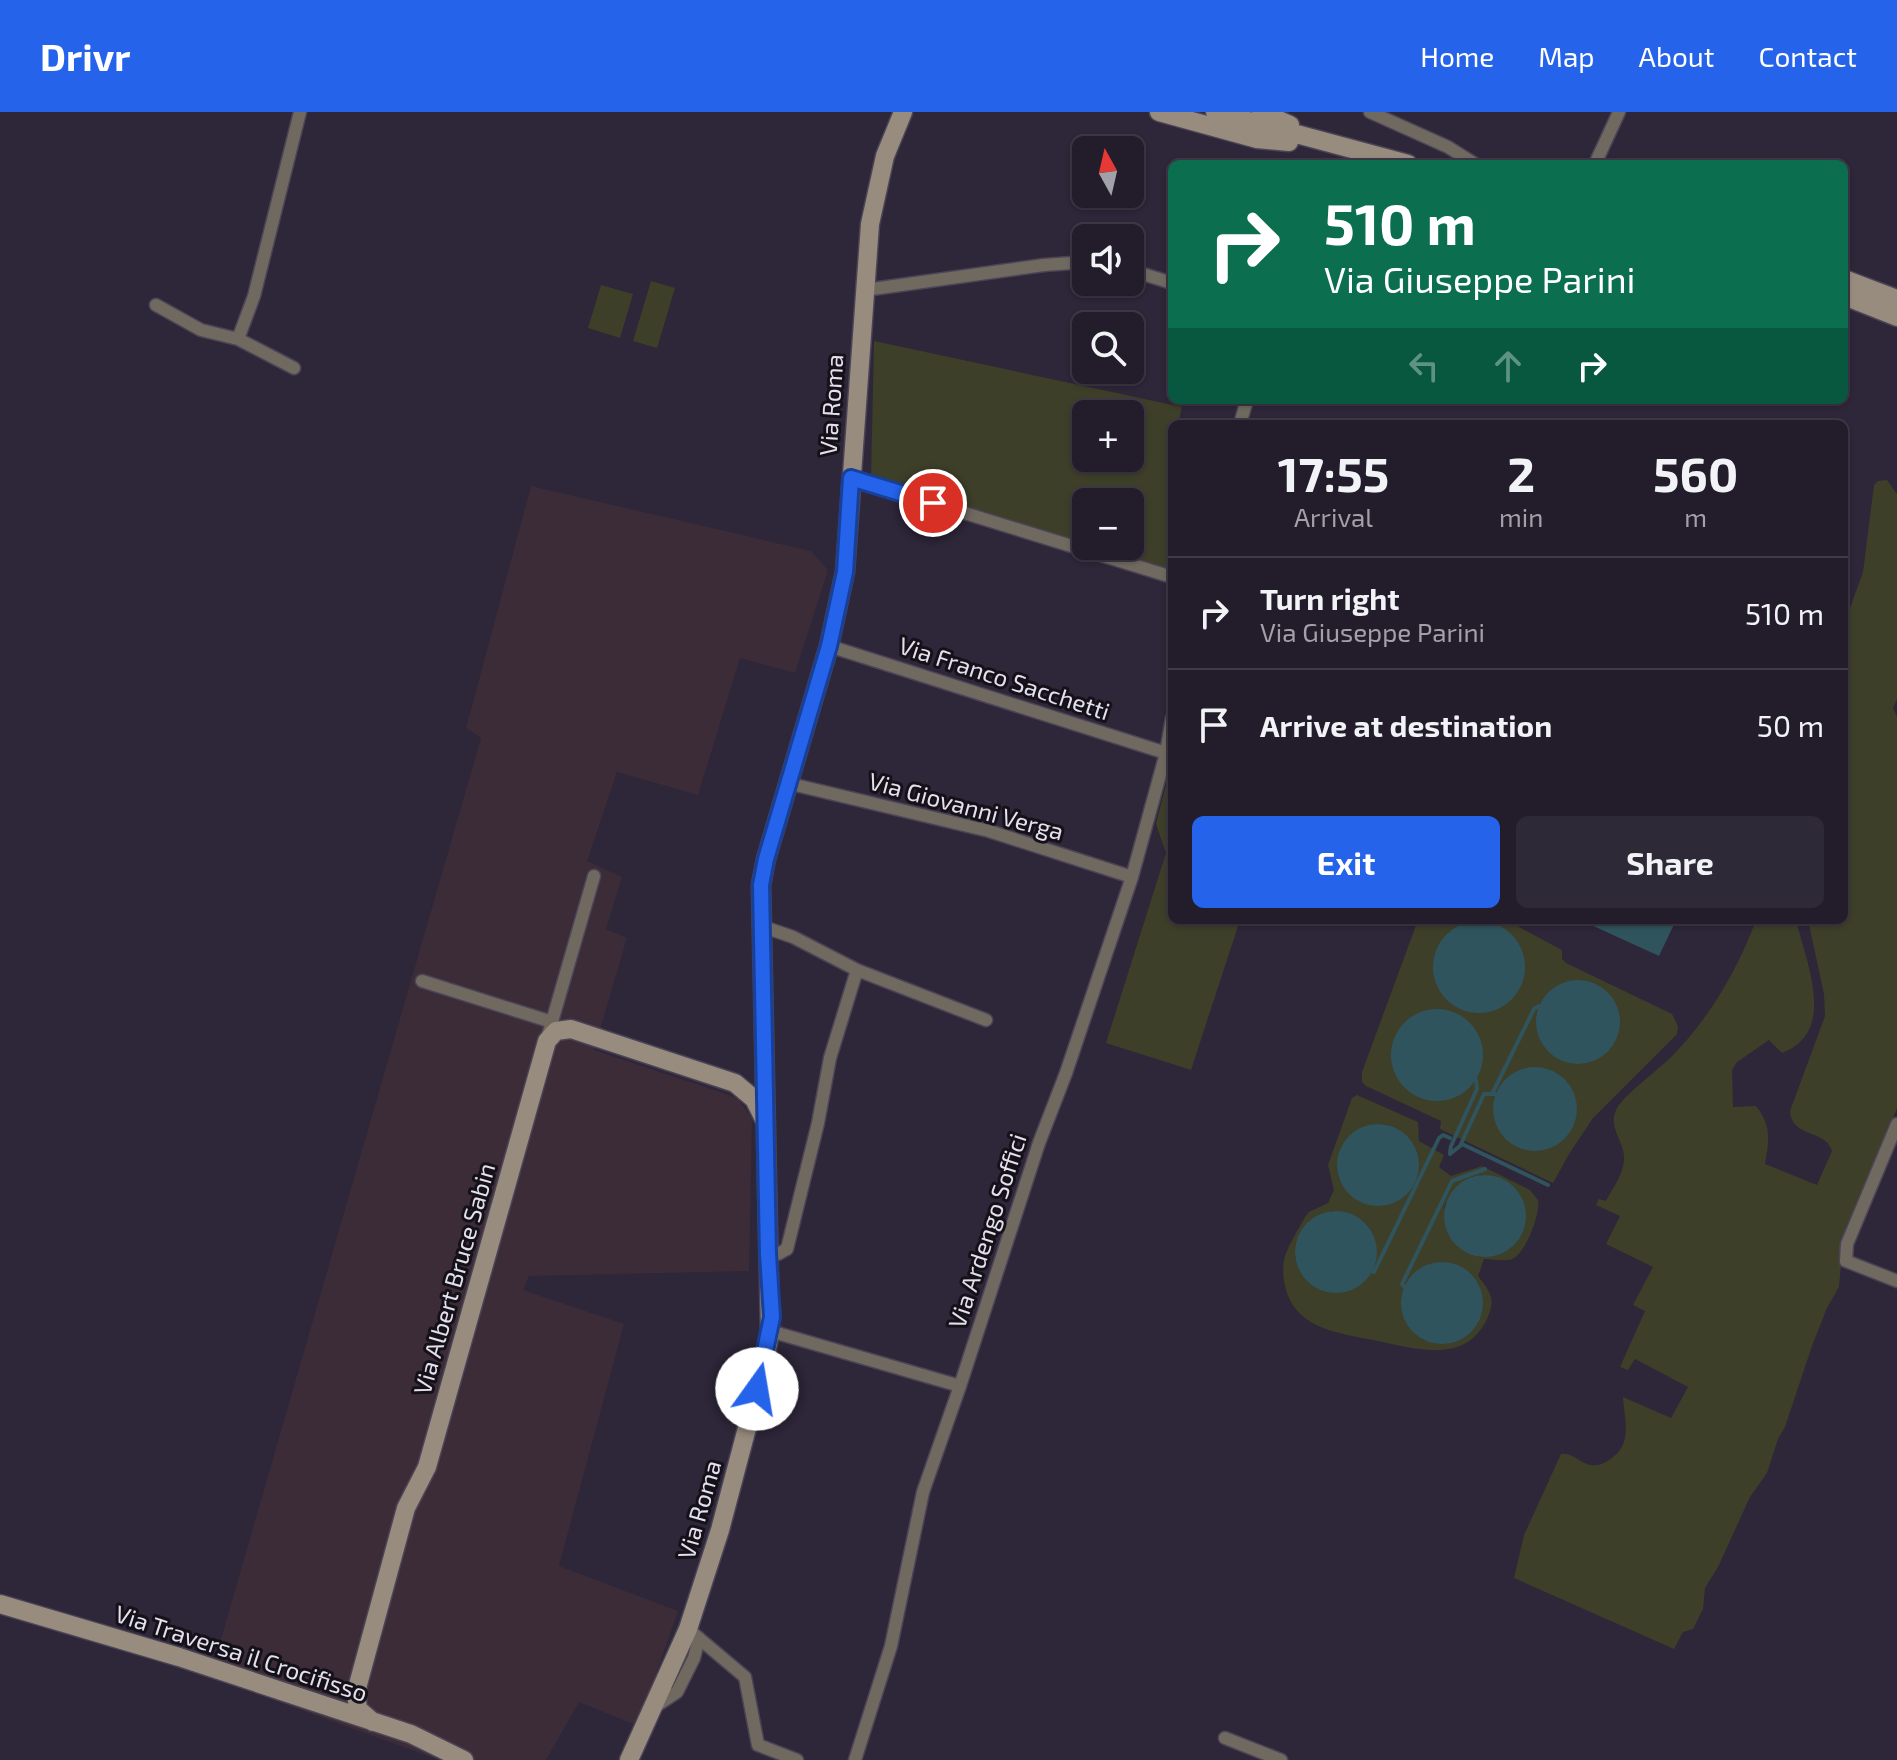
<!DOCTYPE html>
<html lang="en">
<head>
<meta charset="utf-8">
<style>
	:root { --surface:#221c2b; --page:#2e2937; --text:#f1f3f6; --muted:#a2a1a9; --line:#3f3a47; --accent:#2563eb }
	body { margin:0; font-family:"Exo 2",sans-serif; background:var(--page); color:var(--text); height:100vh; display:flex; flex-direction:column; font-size:30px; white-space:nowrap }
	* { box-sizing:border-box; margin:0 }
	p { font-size:26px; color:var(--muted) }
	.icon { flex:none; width:44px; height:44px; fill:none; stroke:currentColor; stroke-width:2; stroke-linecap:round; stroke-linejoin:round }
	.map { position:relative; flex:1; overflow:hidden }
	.sheet { position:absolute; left:1168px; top:308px; width:680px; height:504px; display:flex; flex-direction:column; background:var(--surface); border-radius:12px; box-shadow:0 2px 6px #0004,0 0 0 2px var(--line) }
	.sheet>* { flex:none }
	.guide { position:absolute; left:1168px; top:48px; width:680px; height:244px; border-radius:12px; box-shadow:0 2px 6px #0004,0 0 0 2px var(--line); background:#0b6e4f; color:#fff; overflow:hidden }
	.needle { width:52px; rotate:352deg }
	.tools { position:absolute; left:1072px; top:24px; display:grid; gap:16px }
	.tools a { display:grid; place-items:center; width:72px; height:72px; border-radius:12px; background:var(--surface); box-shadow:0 2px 6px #0004,0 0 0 2px var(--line); font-size:40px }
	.pin { position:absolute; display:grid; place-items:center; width:68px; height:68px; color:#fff; margin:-34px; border:4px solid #fff; border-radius:50%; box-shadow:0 2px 8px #0007 }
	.me { position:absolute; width:88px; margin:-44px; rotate:13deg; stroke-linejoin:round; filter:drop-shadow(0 0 6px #0008) }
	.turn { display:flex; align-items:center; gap:28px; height:168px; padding:0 24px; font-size:36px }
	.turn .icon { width:104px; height:104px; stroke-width:2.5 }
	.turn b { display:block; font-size:56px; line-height:68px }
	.lanes { display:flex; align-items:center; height:76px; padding:0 24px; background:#0003; justify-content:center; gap:40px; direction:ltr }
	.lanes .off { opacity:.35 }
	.eta { display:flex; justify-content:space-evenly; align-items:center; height:136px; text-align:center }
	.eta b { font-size:48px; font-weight:700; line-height:56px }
	.cta { display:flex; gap:16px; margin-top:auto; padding:16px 24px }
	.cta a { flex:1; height:92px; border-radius:12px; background:var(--accent); color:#fff; font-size:32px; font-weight:700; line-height:92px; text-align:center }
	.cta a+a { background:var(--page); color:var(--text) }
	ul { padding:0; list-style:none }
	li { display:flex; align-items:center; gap:24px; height:112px; padding:0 24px; border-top:2px solid var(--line) }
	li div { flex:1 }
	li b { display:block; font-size:30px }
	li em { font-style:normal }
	header { display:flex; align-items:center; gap:48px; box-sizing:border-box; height:112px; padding:0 40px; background:var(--accent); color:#fff }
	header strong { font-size:38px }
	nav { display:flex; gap:44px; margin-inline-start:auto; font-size:28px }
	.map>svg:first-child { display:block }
</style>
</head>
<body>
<header>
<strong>Drivr</strong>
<nav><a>Home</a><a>Map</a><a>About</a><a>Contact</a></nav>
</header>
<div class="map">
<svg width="1897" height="1648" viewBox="0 0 1897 1648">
	<rect width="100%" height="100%" fill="#2e2639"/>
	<path fill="#3b2c38" d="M531 374 811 439 828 458 795 561 740 546 698 683 617 660 587 749 622 765 606 817 627 826 594 938 738 986 752 1007 749 1159 529 1164 523 1178 624 1212 559 1454 678 1499 638 1614 579 1590 546 1648H439L210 1565 481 626 466 616Z"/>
	<path fill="#3d3f29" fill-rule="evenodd" d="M651 169 675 176 657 236 633 229Z
		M601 173 633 182 620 226 588 216Z
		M874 229 1182 295 1178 312H1172V336L1166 362 1172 365V459L1092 434H1130V390H1086V432L871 365ZM1086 302H1130V346H1086Z
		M1887 368 1897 382V587L1893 596 1897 605V996L1843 1130 1839 1175 1827 1196 1812 1234 1785 1315 1778 1327 1767 1361 1750 1385 1718 1455 1705 1476 1703 1497 1693 1517 1683 1520 1674 1537 1514 1466 1524 1423 1561 1342C1573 1340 1579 1351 1591 1353 1597 1354 1604 1352 1609 1348 1634 1332 1624 1308 1623 1285L1671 1306 1688 1275 1635 1247 1628 1258 1620 1255 1645 1199 1633 1193 1653 1155 1606 1132 1620 1104 1596 1093 1599 1087 1606 1089C1613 1075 1625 1061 1624 1044 1623 1028 1608 1015 1616 998 1622 984 1661 956 1673 943 1710 905 1738 857 1756 808H1796C1806 850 1838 920 1782 941L1769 928 1737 950 1732 958 1733 995 1756 994C1772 1014 1769 1029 1765 1052L1817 1073 1832 1039C1826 1017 1791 1026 1790 999L1825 904 1824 882 1808 808H1844V513L1863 460 1874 373 1878 369Z
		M1172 649V808H1240L1191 958 1106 931 1166 741 1156 712Z
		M1418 808H1506L1562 838V847L1566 851 1672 902 1678 914 1677 922 1593 1006 1569 1042 1553 1071 1440 1017 1441 1009 1366 974 1362 970V960Z
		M1357 983 1418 1010 1419 1029 1444 1043 1439 1055 1451 1064 1482 1054 1530 1078 1538 1088C1541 1101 1525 1143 1512 1147 1504 1150 1493 1147 1484 1147L1478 1164C1491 1181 1496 1187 1487 1207 1465 1254 1413 1236 1373 1228 1337 1221 1294 1216 1285 1174 1283 1165 1282 1153 1285 1144 1290 1130 1298 1118 1305 1105L1309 1100 1328 1091 1334 1078 1328 1053 1352 986ZM1376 1012 1389 1013 1361 1090C1335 1072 1330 1055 1350 1030 1359 1020 1362 1015 1376 1012ZM1482 1063C1497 1065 1506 1069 1517 1079V1129L1507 1138 1494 1144 1444 1096C1452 1077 1462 1068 1482 1063ZM1333 1099C1341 1101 1352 1102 1359 1106 1374 1115 1379 1138 1374 1154 1372 1162 1364 1168 1358 1174L1307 1169 1299 1158 1295 1145 1309 1109 1320 1102ZM1483 1191C1479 1215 1474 1217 1452 1226 1426 1237 1410 1223 1402 1197Z"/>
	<path fill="#30545d" d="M1591 808H1676L1659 844 1589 812Z
		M1433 855a46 46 0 1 1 92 0a46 46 0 1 1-92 0Z
		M1536 910a42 42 0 1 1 84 0a42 42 0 1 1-84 0Z
		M1391 943a46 46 0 1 1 92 0a46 46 0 1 1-92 0Z
		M1493 997a42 42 0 1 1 84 0a42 42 0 1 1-84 0Z
		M1337 1053a41 41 0 1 1 82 0a41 41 0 1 1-82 0Z
		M1444 1104a41 41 0 1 1 82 0a41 41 0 1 1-82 0Z
		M1295 1140a41 41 0 1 1 82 0a41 41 0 1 1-82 0Z
		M1401 1191a41 41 0 1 1 82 0a41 41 0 1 1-82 0Z"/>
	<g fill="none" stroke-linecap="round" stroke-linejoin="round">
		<path stroke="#30545d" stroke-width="4" d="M1492 982 1534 897 1539 894
			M1464 1033 1548 1073
			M1450 1040 1451 1034 1477 977 1476 968
			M1450 1042 1460 1034 1484 982H1495
			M1371 1159 1374 1160 1439 1026 1443 1023 1450 1026
			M1405 1175 1402 1172 1452 1069 1485 1057"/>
		<defs>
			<path id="street" d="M1370 0 1448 35 1475 52
				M1595 52 1619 0
				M1130 158 1172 171
				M865 178 1044 153 1086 150
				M156 193 201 218 238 227 254 184 300 0
				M238 227 294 256
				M1240 312 1247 288
				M851 366 1172 465
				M829 534 1166 641
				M787 671 989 719 1132 765
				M761 814 793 825 857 858 830 946 818 1011 787 1137 778 1142H768
				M857 858 986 908
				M422 869 552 910
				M547 927 594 764
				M1897 1012 1847 1132 1846 1149 1897 1169
				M770 1219 960 1274
				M688 1517 745 1565 758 1633 797 1648
				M653 1596 677 1580 694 1546 699 1526
				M1225 1626 1281 1648
				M855 1648 891 1534 923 1380 960 1274 1039 1031 1066 961 1132 765 1166 641 1172 606"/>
			<path id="secondary" d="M1159 0 1257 27 1289 30
				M1215 0 1408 52
				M1261 0 1290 13
				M1844 167 1897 187
				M1844 184 1897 205
				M0 1492 179 1545 411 1622 464 1648
				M373 1610 358 1597 356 1580 406 1396 427 1355 547 929 556 919 571 917 735 971 754 987 764 1007
				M629 1648 688 1517 720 1418 765 1248 770 1219 761 773 766 747 829 534 845 460 870 112 885 44 903 0"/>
		</defs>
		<use href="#street" stroke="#4b4456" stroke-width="15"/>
		<use href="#secondary" stroke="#4b4456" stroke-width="21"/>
		<use href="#street" stroke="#706960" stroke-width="12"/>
		<use href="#secondary" stroke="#978c7e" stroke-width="18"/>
	</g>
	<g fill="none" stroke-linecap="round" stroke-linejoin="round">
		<defs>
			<path id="route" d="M757 1277 772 1205 768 1142 761 773 766 747 829 534 845 460 851 366 933 391"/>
		</defs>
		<use href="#route" stroke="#184099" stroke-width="20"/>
		<use href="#route" stroke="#2563eb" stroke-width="14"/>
	</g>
	<g text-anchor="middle" stroke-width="6" stroke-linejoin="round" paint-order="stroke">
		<g font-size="24" fill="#e5e0ed" stroke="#151119">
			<text transform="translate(832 293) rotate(-86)" y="8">Via Roma</text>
			<text transform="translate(1004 567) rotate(18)" y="8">Via Franco Sacchetti</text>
			<text transform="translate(966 695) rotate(15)" y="8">Via Giovanni Verga</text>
			<text transform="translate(988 1119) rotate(-72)" y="8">Via Ardengo Soffici</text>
			<text transform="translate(455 1167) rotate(-74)" y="8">Via Albert Bruce Sabin</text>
			<text transform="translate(700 1398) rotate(-74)" y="8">Via Roma</text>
			<text transform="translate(241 1542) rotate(18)" y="8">Via Traversa il Crocifisso</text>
		</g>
	</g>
</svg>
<div class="tools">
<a><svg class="needle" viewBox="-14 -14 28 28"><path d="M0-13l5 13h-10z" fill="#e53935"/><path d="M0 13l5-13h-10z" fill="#a2a1a9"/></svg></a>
<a><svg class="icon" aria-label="sound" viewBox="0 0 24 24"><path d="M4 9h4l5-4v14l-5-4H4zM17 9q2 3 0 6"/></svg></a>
<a><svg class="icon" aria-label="search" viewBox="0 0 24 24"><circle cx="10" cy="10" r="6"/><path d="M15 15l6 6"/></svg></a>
<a>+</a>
<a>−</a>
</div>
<div class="pin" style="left:933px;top:391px;background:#d93025"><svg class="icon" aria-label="arrive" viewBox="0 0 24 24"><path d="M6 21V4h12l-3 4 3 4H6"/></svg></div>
<svg class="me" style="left:757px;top:1277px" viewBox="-20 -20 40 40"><circle r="19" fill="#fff"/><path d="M0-13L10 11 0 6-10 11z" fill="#2563eb"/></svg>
<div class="guide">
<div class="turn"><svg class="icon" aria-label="right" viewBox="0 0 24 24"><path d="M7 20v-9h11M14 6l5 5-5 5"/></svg><div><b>510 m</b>Via Giuseppe Parini</div></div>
<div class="lanes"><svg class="icon off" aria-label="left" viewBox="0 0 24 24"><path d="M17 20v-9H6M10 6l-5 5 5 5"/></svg><svg class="icon off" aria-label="ahead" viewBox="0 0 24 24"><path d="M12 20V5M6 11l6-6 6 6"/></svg><svg class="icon" aria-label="right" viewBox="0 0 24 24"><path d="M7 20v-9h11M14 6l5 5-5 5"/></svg></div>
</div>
<section class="sheet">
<div class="eta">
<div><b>17:55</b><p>Arrival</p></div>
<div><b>2</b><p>min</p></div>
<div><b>560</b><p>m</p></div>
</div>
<ul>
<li><svg class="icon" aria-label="right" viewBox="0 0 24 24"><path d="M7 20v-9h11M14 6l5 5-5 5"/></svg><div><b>Turn right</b><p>Via Giuseppe Parini</p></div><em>510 m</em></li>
<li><svg class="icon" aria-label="arrive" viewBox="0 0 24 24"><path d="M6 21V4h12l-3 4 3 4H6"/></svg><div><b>Arrive at destination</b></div><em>50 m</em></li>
</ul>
<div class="cta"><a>Exit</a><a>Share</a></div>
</section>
</div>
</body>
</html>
